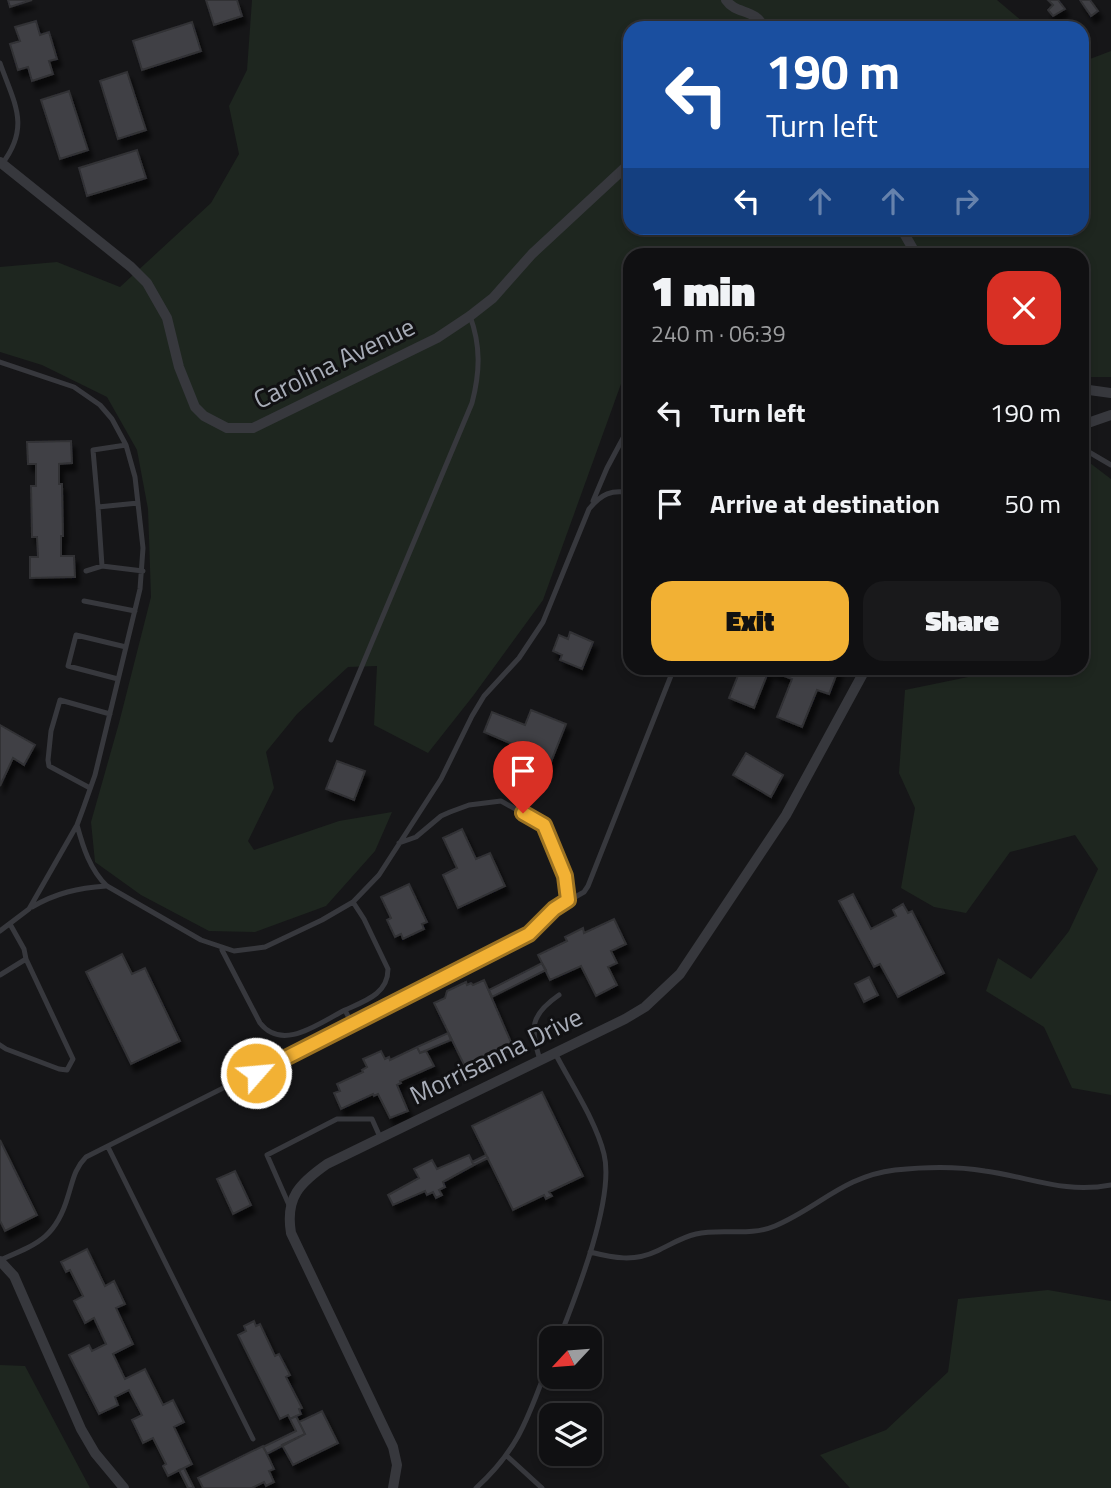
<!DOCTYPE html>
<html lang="en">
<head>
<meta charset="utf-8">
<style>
	:root { --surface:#101012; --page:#19191b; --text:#f1f3f6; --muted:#9c9d9f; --line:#303032; --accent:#f2b134 }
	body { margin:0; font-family:"Titillium Web",sans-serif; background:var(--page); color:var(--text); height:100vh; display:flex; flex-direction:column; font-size:26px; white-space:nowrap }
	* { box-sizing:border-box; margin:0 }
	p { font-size:23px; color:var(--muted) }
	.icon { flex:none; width:38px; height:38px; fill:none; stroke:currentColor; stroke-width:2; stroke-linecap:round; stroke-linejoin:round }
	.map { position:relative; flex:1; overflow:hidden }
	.details { position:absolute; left:623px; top:248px; width:466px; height:427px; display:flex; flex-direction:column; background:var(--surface); border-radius:21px; box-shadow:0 4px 10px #0003,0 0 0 2px var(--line) }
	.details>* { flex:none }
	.hud { position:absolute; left:623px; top:21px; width:466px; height:214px; border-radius:21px; box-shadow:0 4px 10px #0003,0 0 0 2px var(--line); background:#1a4fa0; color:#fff; overflow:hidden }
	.needle { width:46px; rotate:244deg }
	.fabs { position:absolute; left:539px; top:1326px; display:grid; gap:14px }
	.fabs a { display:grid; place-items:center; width:63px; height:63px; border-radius:14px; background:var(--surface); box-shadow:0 4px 10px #0003,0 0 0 2px var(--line); font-size:35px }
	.pin { position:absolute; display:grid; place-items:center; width:60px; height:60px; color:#fff; margin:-72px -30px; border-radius:50% 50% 50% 0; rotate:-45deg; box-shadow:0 0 7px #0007 }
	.pin .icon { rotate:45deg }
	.me { position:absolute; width:77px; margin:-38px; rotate:63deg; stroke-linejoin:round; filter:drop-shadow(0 0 5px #0008) }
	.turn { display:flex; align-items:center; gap:24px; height:147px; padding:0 28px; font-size:32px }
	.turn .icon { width:91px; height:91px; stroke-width:2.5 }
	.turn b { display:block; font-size:49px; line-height:60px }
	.lanes { display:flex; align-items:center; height:66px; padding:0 28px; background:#0003; justify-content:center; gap:35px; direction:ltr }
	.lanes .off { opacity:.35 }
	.round { display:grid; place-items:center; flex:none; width:74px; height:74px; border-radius:21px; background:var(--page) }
	.headline { display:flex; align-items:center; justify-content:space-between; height:119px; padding:0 28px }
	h1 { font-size:42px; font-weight:800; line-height:52px }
	.action { display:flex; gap:14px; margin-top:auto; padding:14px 28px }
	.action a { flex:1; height:80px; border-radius:21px; background:var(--accent); color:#111; font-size:28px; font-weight:800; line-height:80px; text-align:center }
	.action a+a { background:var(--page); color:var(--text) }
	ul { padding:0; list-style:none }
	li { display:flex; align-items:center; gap:21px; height:91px; padding:0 28px }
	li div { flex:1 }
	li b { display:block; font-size:26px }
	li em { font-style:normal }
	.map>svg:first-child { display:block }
</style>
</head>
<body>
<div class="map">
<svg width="1111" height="1488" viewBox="0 0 1111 1488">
	<defs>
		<filter id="shadow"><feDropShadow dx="4" dy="7" stdDeviation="2" flood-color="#0009"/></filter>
	</defs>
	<rect width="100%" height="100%" fill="#161618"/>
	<path fill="#1e261f" d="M252 0H997L1030 28H630V228H1082V62L1111 51V377H1087L1082 379V256H630V359L543 600 473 696 428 753 374 725 377 666 348 667 297 714 266 752 274 788 248 841 254 850 339 821 392 812 375 851 326 906 255 932 209 931 141 895 95 862 91 822 119 723 151 597 148 509 137 450 107 397 42 365 0 352V267L57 262 120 287 211 203 239 154 229 106 247 70Z
		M1082 457 1111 479V1095L1072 1088 1044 1027 986 991 998 958 1031 979 1069 931 1098 869 1075 835 1010 852 966 913 934 907 901 888 915 808 899 773 905 690 968 677 981 669 1082 668Z
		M1048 1290 1111 1301V1488H850L820 1455 886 1430 948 1372 958 1299Z
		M0 1365 25 1366 90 1488H0Z"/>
	<path fill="#404145" stroke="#303034" stroke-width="2" filter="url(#shadow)" d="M8 0H32L10 7Z
		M206 0H237L242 16 214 25Z
		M1048 0H1058L1065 9 1053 16 1048 10 1053 5Z
		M1080 0H1090L1098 11 1091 16Z
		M36 21 40 35 49 32 57 59 49 61 53 74 32 81 28 67 18 70 10 44 20 41 15 27Z
		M192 22 201 51 142 70 133 41Z
		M127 72 146 130 118 139 100 81Z
		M69 91 88 150 60 159 41 100Z
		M137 150 146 178 87 196 79 168Z
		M71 441 72 463 59 464V484H62L63 536H61V556H74L75 577 30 578V557H38L37 537H32L31 486H36V464H28L27 442Z
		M570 632 593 642 582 669 560 660 562 655 553 651 559 635 568 639Z
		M741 668H839L829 694 817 690 802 727 777 717 792 679 769 670 754 708 729 698Z
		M531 710 566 724 547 772 512 758 517 746 484 732 492 712 525 725Z
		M0 725 35 745 24 765 13 758 0 786Z
		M746 753 783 775 771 797 733 775Z
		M337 761 365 771 354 800 326 789Z
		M462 829 476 859 490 853 505 886 458 908 443 875 457 868 443 838Z
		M409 884 427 922 422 924 424 929 403 939 401 934 395 937 387 920 391 918 381 897Z
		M853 894 871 929 896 916 893 910 903 904 908 913 912 911 944 973 898 997 880 964 874 967 839 901Z
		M614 919 626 944 611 951 617 963 608 967 617 985 596 996 581 966 550 980 538 955 567 941 565 937 583 928 584 933Z
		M122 954 132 974 145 968 180 1041 131 1064 86 972Z
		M542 963 546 970 492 997 489 990Z
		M869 977 878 995 864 1002 855 984Z
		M484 980 514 1049 467 1071 434 1003 445 998 447 991 466 982 467 985 471 983 473 985Z
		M448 1033 451 1040 420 1053 417 1047Z
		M417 1047 420 1053 426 1051 434 1066 400 1081 401 1083 397 1085 408 1111 390 1118 378 1094 374 1096 373 1094 341 1109 334 1093 340 1091 337 1084 363 1072 362 1070 367 1067 363 1059 381 1051 385 1059 389 1057 390 1060Z
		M542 1092 583 1176 549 1192 552 1196 546 1199 544 1195 513 1210 472 1126Z
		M0 1140 37 1215 5 1231 0 1221Z
		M469 1155 474 1165 443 1182 445 1187 439 1190 442 1195 436 1198 433 1192 427 1195 425 1191 393 1205 388 1195 419 1178 414 1169 432 1160 437 1169Z
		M486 1155 488 1158 474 1165 472 1162Z
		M235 1171 251 1205 233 1214 217 1179Z
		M87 1249 105 1286 114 1281 125 1304 116 1308 133 1344 113 1354 125 1379 145 1369 163 1405 173 1400 184 1422 174 1427 192 1464 168 1476 163 1466 166 1464 153 1438 143 1443 132 1420 142 1415 129 1390 115 1397 118 1405 99 1414 69 1355 89 1345 92 1351 106 1344 94 1318 85 1323 74 1301 83 1296 70 1270 66 1272 61 1262Z
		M254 1321 256 1326 260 1324 275 1356 279 1354 290 1375 286 1377 302 1408 299 1409 301 1414 290 1419 288 1415 280 1419 238 1335 246 1331 244 1326Z
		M322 1411 338 1443 293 1465 282 1445 305 1434 299 1422Z
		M296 1416 305 1434 267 1454 263 1447 296 1431 290 1419Z
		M263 1446 274 1469 269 1471 274 1482 266 1486 264 1482 252 1488H203L198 1478Z
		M184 1468 194 1488H188L179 1470Z"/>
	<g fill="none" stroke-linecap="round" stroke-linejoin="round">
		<path stroke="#37383d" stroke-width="5" d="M0 63C14 103 31 126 2 164
			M0 362 74 387 100 405 112 419 126 445 135 477 143 548 140 589 95 775 83 809 77 825 29 909 0 931
			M126 445 93 450 98 507 138 503
			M1082 448 1111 465
			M593 501 607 468 630 425
			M98 507 102 566 143 571
			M86 571 102 566
			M84 601 135 611
			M118 679 68 666 76 635 126 647
			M331 740 472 403C480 372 481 346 470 316
			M90 788 49 766 48 760 51 731 60 700 110 714
			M77 825C83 847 90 870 107 886L201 940 234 951 265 947 322 920 353 902 379 875 441 779 472 716 484 696 519 658 543 622 589 509C601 494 612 489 630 493
			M399 843 416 837 441 816 450 812 469 805 501 801 544 825 565 876 568 900
			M32 907C56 893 78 888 106 886
			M222 950 260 1023C283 1052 319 1023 345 1010
			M0 975 26 959
			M352 1024 345 1010C365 1001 388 994 388 969L364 919 353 902
			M0 1045 6 1049 59 1069 67 1070 73 1059 26 959 24 949 10 924
			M555 1053C571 1084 596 1121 604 1154 615 1198 576 1296 559 1339
			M540 1060C530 1028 530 1015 559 995
			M108 1147 253 1439
			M289 1205 267 1155 337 1119H372L380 1137
			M590 1252C614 1258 634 1262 657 1251 670 1245 682 1237 696 1234 722 1228 749 1237 775 1226 818 1208 844 1176 895 1170 924 1167 956 1166 985 1171 1030 1177 1064 1194 1111 1185
			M0 1260C37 1244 56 1238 68 1196 73 1181 74 1169 86 1157L529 934 554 909 584 892 588 886 674 668
			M507 1456 542 1488
			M476 1488C521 1448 530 1411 551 1357"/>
		<path stroke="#37383d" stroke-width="10" d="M726 0C736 15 756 8 764 28
			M0 162 131 267 147 283 167 318 179 367 195 407 204 416 227 428H253L437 338 470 316 493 298 532 254 630 163
			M901 228 917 256
			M1082 389 1111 393
			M1082 425 1111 415
			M0 1261 14 1276 81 1429 95 1453 124 1488
			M393 1488 397 1465 393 1447 291 1233C285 1197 300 1183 327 1164L625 1019 645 1007 680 974 786 815 866 668"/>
	</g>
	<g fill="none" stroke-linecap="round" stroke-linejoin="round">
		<defs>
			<path id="route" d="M256 1073 529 934 554 909 568 900 565 876 544 825 523 813"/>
		</defs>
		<use href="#route" stroke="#9d7322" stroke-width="18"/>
		<use href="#route" stroke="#f2b134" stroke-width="12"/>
	</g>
	<g text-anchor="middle" stroke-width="6" stroke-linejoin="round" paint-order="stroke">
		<g font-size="26" fill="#a8adb8" stroke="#111113">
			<text transform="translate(334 363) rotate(-26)" y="9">Carolina Avenue</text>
			<text transform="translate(496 1056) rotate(-26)" y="9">Morrisanna Drive</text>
		</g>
	</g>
</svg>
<div class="fabs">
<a><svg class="needle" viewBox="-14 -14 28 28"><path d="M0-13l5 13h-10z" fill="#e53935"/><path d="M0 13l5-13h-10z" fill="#9c9d9f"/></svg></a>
<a><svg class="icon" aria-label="layers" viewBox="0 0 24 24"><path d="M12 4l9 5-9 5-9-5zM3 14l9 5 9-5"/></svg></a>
</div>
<div class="pin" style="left:523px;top:813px;background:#d93025"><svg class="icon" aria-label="arrive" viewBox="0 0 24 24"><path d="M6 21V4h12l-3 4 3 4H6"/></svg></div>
<svg class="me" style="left:256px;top:1073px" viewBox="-20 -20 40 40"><circle r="17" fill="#f2b134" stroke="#fff" stroke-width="3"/><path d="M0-11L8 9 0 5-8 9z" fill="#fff"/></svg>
<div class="hud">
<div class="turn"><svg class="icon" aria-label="left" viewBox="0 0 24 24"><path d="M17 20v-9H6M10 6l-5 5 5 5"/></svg><div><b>190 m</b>Turn left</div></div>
<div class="lanes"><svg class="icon" aria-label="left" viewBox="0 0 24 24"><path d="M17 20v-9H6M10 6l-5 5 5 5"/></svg><svg class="icon off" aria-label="ahead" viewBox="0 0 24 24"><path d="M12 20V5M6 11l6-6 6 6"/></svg><svg class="icon off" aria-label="ahead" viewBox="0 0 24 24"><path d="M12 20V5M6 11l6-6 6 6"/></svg><svg class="icon off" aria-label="right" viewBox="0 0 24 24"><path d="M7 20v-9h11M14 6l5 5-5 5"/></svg></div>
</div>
<section class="details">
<div class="headline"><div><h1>1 min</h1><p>240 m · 06:39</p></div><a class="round" style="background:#d93025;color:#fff"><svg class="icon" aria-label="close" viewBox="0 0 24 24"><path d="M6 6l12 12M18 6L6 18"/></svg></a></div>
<ul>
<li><svg class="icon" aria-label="left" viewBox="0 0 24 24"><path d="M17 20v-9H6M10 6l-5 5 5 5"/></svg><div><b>Turn left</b></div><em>190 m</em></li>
<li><svg class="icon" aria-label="arrive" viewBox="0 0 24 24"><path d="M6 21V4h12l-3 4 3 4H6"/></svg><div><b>Arrive at destination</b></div><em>50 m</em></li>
</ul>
<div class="action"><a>Exit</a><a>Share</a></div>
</section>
</div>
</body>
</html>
